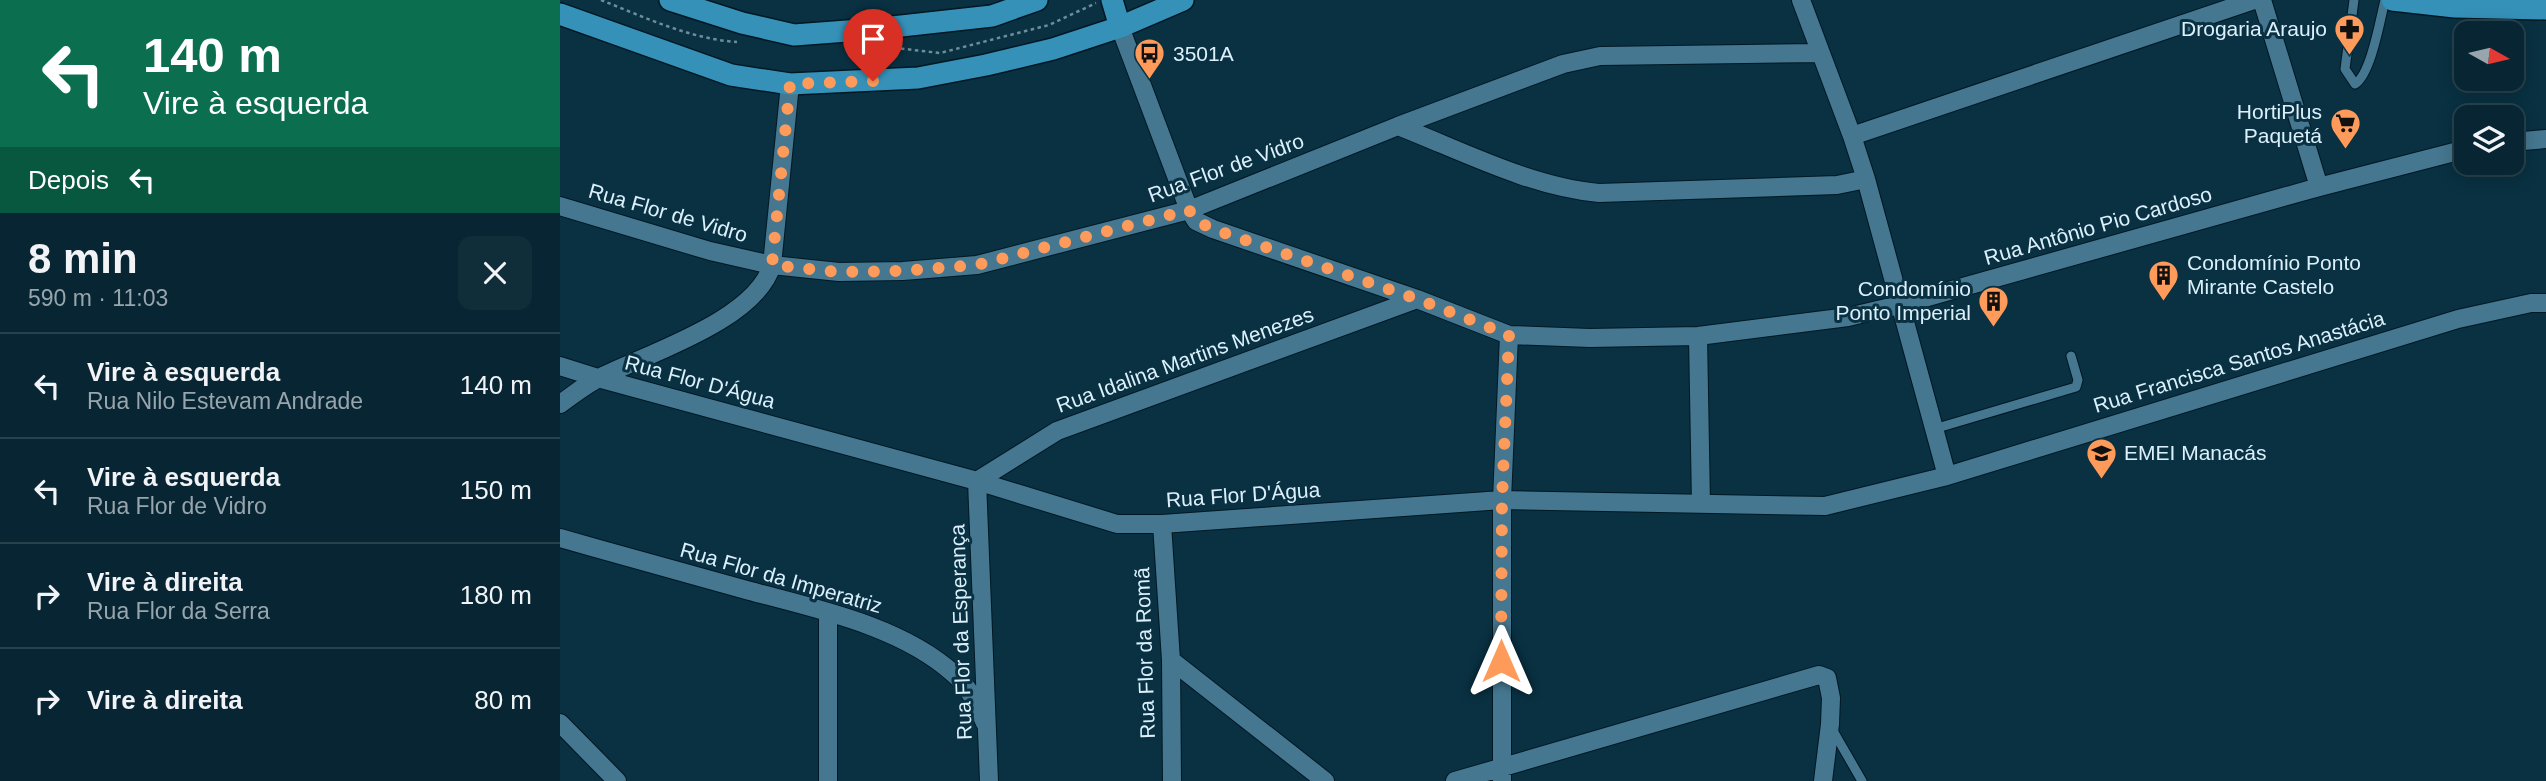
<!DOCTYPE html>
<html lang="pt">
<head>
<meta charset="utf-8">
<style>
	:root { --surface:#072532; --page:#102d3a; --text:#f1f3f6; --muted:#98a5ac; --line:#28424d }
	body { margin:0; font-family:Arial,sans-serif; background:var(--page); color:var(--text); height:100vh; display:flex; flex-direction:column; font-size:26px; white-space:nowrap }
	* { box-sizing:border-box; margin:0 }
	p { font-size:23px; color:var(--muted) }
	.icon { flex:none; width:38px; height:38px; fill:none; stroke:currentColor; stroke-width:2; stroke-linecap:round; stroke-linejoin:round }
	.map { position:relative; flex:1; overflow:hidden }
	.panel { display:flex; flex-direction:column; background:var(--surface); width:560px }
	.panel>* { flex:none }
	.hud { background:#0b6e4f; color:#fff; overflow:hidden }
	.needle { width:46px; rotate:98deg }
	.tools { position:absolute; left:1894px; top:21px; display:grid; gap:14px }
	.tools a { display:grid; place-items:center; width:70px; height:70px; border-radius:14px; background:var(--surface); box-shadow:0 4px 18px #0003,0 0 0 2px var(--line); font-size:35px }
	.pin { position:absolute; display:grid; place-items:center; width:60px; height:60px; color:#fff; margin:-72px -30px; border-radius:50% 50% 50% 0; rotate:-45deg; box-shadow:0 0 7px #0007 }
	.pin .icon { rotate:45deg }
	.me { position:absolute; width:77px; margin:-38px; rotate:0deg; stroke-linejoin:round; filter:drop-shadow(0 0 5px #0008) }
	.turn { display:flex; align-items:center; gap:24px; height:147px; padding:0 28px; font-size:32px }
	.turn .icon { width:91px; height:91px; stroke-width:2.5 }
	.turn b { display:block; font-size:49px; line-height:60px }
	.then { display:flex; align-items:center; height:66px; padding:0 28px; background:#0003; gap:14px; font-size:26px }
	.round { display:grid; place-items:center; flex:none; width:74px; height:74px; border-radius:14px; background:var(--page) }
	.overview { display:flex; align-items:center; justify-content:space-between; height:119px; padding:0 28px }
	h1 { font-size:42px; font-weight:600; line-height:52px }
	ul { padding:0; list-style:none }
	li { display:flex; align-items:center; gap:21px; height:105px; padding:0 28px; border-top:2px solid var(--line) }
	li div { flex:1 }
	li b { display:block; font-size:26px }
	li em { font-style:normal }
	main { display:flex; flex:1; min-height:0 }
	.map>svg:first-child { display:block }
</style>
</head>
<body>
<main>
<section class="panel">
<div class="hud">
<div class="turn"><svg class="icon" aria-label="left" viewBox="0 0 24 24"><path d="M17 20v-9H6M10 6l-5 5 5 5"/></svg><div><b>140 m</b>Vire à esquerda</div></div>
<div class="then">Depois<svg class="icon" aria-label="left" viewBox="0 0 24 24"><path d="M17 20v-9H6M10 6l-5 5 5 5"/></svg></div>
</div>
<div class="overview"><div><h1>8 min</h1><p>590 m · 11:03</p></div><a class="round"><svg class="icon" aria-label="close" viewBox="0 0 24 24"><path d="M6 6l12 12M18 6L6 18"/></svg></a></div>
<ul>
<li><svg class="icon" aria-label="left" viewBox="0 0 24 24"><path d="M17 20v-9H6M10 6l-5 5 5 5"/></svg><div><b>Vire à esquerda</b><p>Rua Nilo Estevam Andrade</p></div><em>140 m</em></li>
<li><svg class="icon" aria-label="left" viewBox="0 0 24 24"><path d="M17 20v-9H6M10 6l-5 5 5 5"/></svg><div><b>Vire à esquerda</b><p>Rua Flor de Vidro</p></div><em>150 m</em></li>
<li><svg class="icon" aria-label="right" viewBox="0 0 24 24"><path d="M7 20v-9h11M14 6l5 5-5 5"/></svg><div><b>Vire à direita</b><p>Rua Flor da Serra</p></div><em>180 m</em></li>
<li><svg class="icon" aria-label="right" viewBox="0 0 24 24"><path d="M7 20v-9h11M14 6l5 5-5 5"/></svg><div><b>Vire à direita</b></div><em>80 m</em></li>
</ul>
</section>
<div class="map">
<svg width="1986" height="781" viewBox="0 0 1986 781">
	<rect width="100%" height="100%" fill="#093142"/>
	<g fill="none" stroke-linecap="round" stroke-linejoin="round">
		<defs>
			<path id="service" d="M1794 0 1785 69 1795 84C1811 74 1820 20 1825 0
				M1374 429 1516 387 1518 380 1511 356
				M1272 729 1302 781"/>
			<path id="minor" d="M1241 0 1292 136 1306 179 1387 476
				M1702 0 1759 187
				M560 27 629 210 636 221 653 229 857 299 949 335 1030 338 1138 336 1288 317 1339 305 1759 187 1906 149
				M838 126C902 151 971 187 1039 193L1277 185 1306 179
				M1292 136 1694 0
				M1951 142 1986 139
				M0 206 150 251 212 265 279 272 343 271 417 265 629 210 838 126 1003 64 1040 56 1261 53
				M1138 336 1141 504
				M0 366 38 378 417 481 557 524H602L942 500 1265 506 1387 476 1898 319 1971 303H1986
				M0 404C13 395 26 384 41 377 89 353 196 320 212 265L230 84
				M602 524 611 660 612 781
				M0 538C63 556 126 573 190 591 257 609 341 626 394 674 410 688 417 705 425 723
				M611 660 765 781
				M0 723 57 781
				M268 781V613
				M429 781 417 481 497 431 857 299
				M895 781 1259 675 1267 678 1271 698 1270 724 1263 781
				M942 781V500L949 335"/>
			<path id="primary" d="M110 0 182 23 234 35 314 29 432 16 477 0
				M552 0 560 27
				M1832 0 1895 7 1986 9
				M0 14 171 75 230 84 358 78 426 65 493 49 560 27 623 0"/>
		</defs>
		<use href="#service" stroke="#001824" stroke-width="11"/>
		<use href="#minor" stroke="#001824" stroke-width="20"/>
		<use href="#primary" stroke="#001824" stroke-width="24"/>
		<path stroke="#6e8d9b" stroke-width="2.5" stroke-dasharray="3.5 3.5" stroke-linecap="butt" d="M41 0C84 17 130 39 177 42
			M327 47 380 53 489 25 536 3"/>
		<use href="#service" stroke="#457790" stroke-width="9"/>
		<use href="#minor" stroke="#457790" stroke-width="18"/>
		<use href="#primary" stroke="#3691b9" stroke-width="21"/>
	</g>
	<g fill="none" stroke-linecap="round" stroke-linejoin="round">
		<path stroke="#ff9b5a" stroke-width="12" stroke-dasharray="0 21.6" d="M313 81 230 84 212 265 279 272 343 271 417 265 629 210 636 221 653 229 857 299 949 335 942 500 941 661"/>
	</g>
	<defs>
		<symbol id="pharmacy-pin" viewBox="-11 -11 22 30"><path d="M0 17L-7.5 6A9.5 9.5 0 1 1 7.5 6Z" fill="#ff9b5a" stroke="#093142"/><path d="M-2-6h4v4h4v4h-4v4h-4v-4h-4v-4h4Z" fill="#111"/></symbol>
		<symbol id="bus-pin" viewBox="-11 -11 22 30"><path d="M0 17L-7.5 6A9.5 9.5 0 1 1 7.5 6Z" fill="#ff9b5a" stroke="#093142"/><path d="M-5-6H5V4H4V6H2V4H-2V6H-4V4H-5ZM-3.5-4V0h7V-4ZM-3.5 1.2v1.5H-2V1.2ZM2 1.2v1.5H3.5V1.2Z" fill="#111"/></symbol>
		<symbol id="supermarket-pin" viewBox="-11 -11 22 30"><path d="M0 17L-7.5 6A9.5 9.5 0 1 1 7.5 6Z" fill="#ff9b5a" stroke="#093142"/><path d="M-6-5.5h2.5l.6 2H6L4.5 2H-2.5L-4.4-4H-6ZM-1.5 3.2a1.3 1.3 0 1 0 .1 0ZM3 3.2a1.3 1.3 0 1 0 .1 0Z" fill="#111"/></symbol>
		<symbol id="building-pin" viewBox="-11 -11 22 30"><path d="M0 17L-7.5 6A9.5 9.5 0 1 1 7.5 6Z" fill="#ff9b5a" stroke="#093142"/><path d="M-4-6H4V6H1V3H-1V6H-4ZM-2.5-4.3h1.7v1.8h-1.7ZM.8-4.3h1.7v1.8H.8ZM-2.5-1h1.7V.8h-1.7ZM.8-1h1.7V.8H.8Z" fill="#111"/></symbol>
		<symbol id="school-pin" viewBox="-11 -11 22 30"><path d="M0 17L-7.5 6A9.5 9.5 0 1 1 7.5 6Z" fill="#ff9b5a" stroke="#093142"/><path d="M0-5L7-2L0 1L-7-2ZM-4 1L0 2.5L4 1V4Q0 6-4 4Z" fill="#111"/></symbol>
	</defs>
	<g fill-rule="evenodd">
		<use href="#pharmacy-pin" x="1772" y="12" width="35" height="47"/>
		<use href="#bus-pin" x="572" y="36" width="35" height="47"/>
		<use href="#supermarket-pin" x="1768" y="106" width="35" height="47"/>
		<use href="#building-pin" x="1586" y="258" width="35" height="47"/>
		<use href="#building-pin" x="1416" y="284" width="35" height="47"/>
		<use href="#school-pin" x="1524" y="436" width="35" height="47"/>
	</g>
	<g text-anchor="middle" stroke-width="6" stroke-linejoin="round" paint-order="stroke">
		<g font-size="21" fill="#dcf0fc" stroke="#093142" text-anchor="end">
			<text x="1767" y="36">Drogaria Araujo</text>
			<text x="613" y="61" text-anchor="start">3501A</text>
			<text x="1762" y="119">HortiPlus<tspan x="1762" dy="24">Paquetá</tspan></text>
			<text x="1627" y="270" text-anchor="start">Condomínio Ponto<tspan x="1627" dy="24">Mirante Castelo</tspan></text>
			<text x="1411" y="296">Condomínio<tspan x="1411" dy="24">Ponto Imperial</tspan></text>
			<text x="1564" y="460" text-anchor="start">EMEI Manacás</text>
		</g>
		<g font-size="21" fill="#dcf0fc" stroke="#093142">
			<text transform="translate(666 168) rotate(-20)" y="7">Rua Flor de Vidro</text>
			<text transform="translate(108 213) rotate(16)" y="7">Rua Flor de Vidro</text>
			<text transform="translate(1538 226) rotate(-16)" y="7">Rua Antônio Pio Cardoso</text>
			<text transform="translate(625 360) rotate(-20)" y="7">Rua Idalina Martins Menezes</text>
			<text transform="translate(1679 362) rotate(-17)" y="7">Rua Francisca Santos Anastácia</text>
			<text transform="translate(140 382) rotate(15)" y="7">Rua Flor D'Água</text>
			<text transform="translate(683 495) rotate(-4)" y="7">Rua Flor D'Água</text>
			<text transform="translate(221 578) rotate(16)" y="7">Rua Flor da Imperatriz</text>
			<text transform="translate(401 632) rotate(-92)" y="7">Rua Flor da Esperança</text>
			<text transform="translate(585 653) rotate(-92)" y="7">Rua Flor da Romã</text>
		</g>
	</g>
</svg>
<div class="tools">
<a><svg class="needle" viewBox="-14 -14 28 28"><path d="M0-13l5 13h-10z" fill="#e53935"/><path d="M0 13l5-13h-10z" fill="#98a5ac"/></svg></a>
<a><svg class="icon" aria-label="layers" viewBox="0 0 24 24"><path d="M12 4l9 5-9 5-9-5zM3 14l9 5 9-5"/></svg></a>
</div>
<div class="pin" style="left:313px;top:81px;background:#d93025"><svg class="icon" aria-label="arrive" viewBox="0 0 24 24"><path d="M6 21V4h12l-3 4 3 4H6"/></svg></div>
<svg class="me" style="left:941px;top:661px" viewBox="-20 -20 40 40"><path d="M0-17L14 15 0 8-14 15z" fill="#ff9b5a" stroke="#fff" stroke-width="4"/></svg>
</div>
</main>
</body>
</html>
